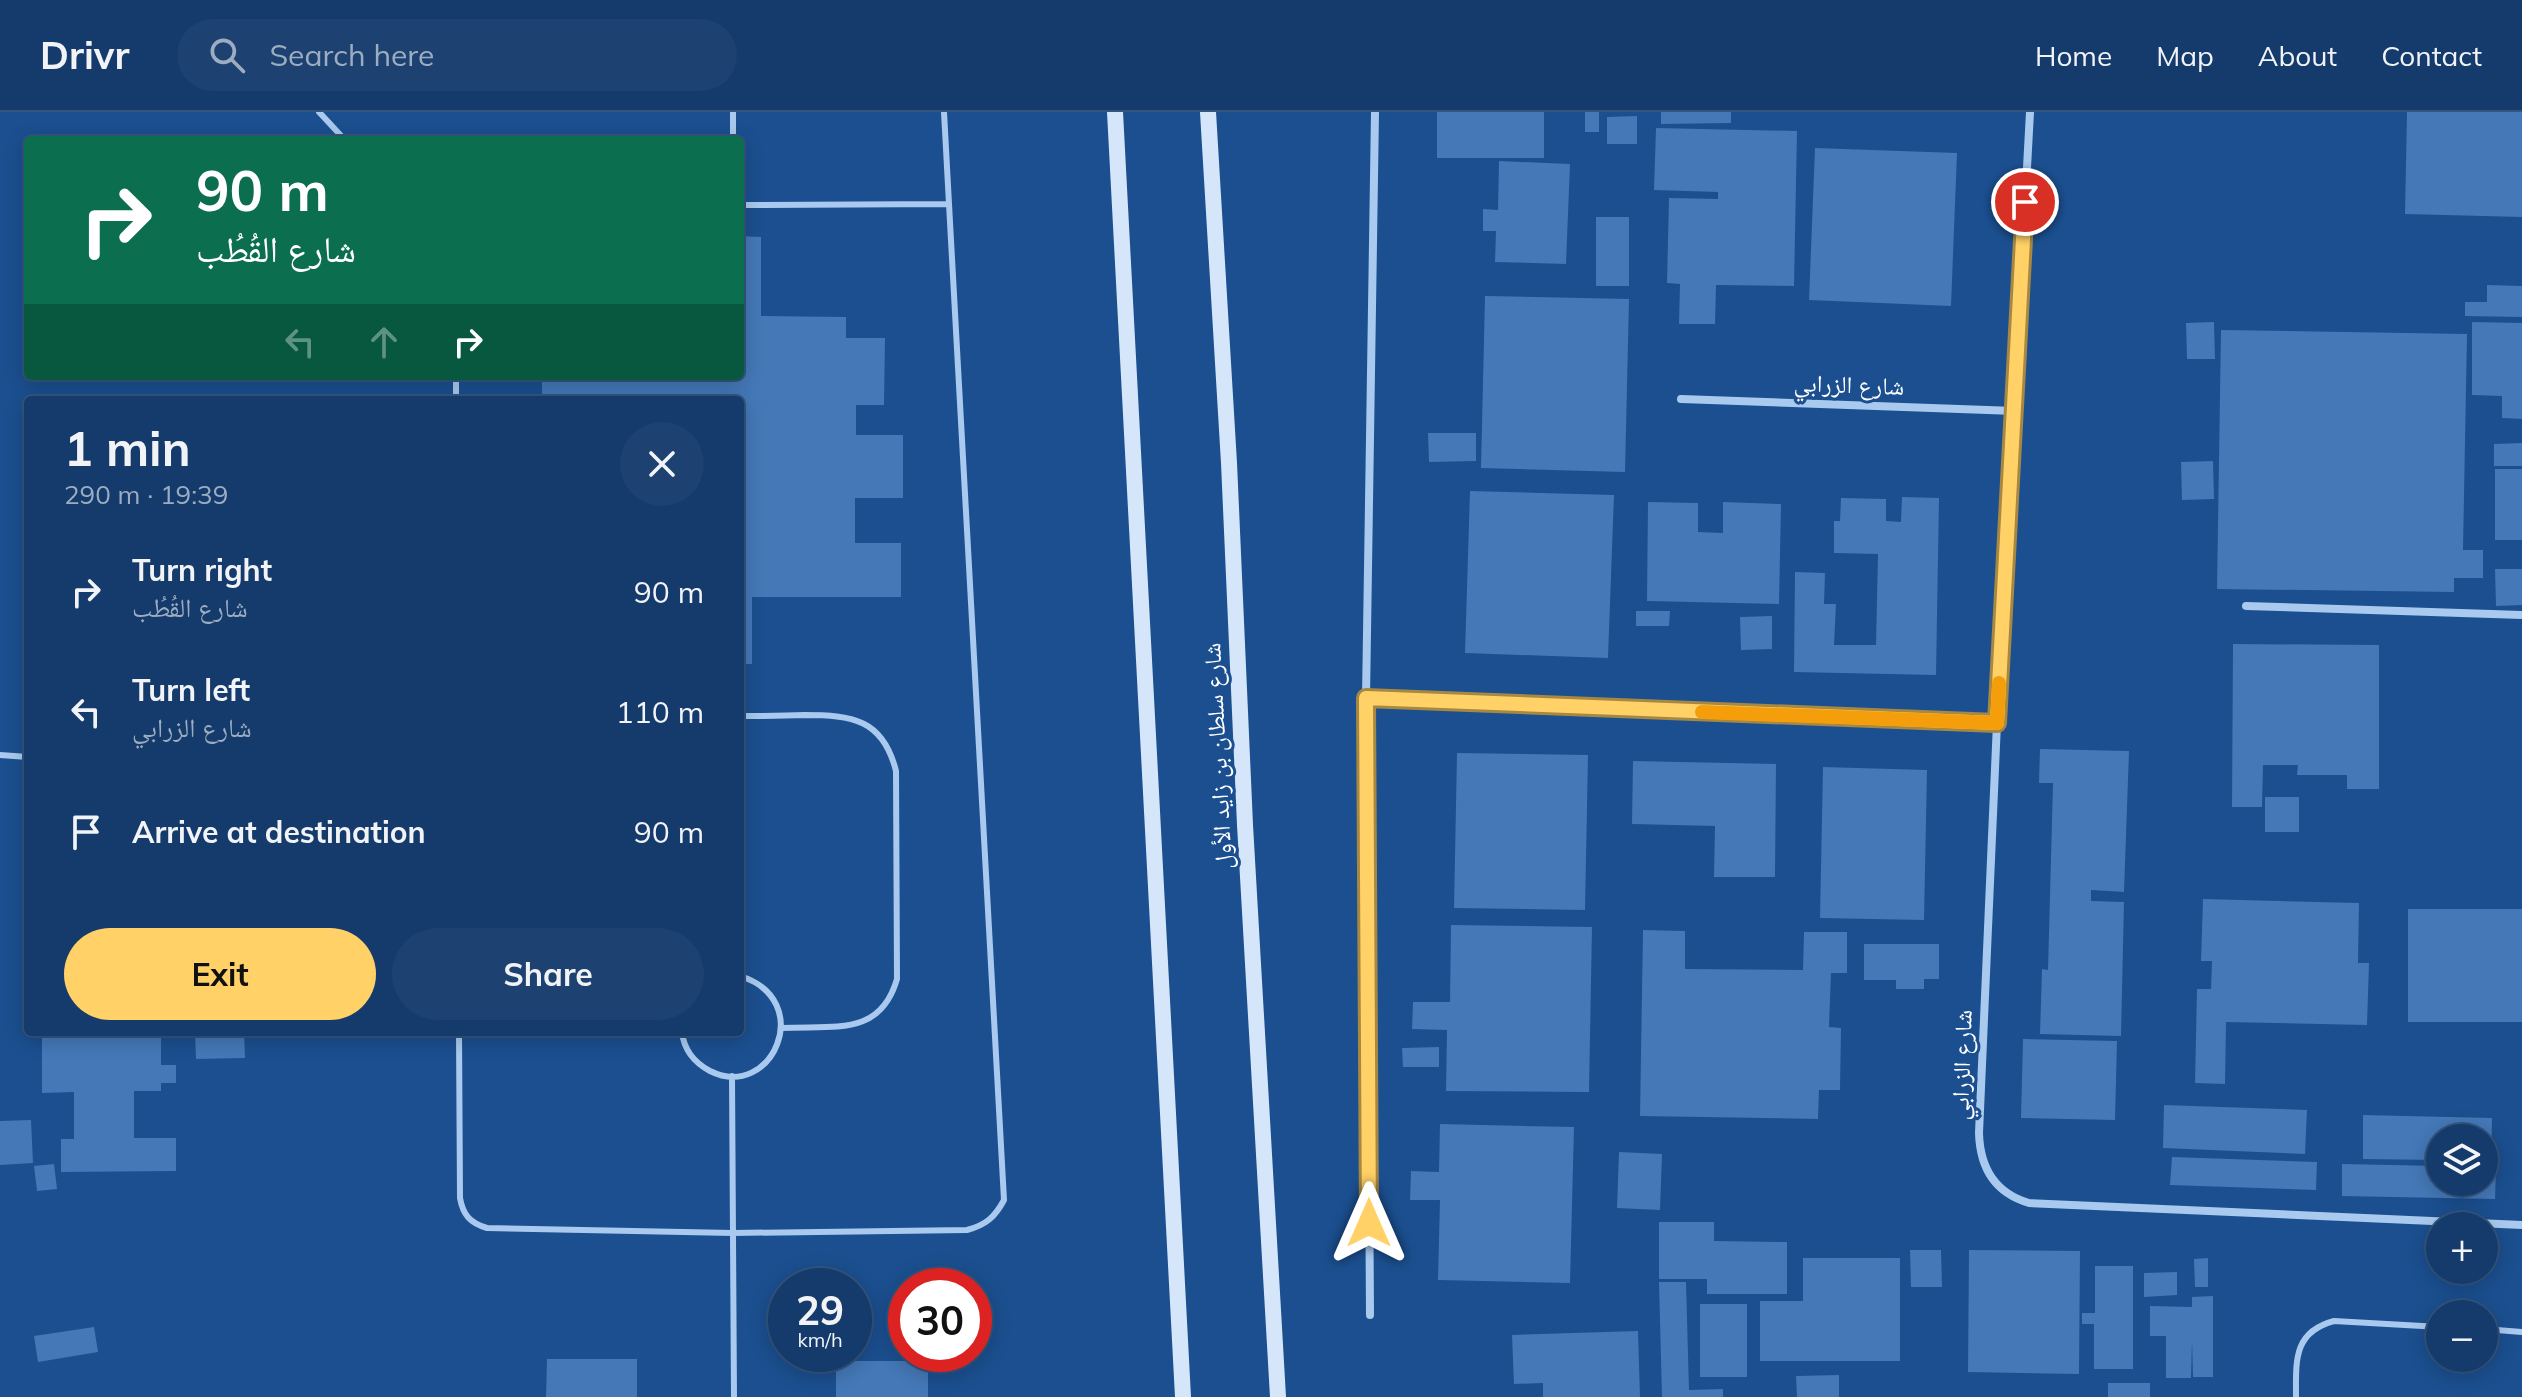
<!DOCTYPE html>
<html lang="en">
<head>
<meta charset="utf-8">
<style>
	:root { --surface:#143b6b; --page:#1d4271; --text:#f1f3f6; --muted:#9dadc1; --line:#33557e; --accent:#ffd166 }
	body { margin:0; font-family:Mulish,"Noto Naskh Arabic",sans-serif; background:var(--page); color:var(--text); height:100vh; display:flex; flex-direction:column; font-size:30px; white-space:nowrap }
	* { box-sizing:border-box; margin:0 }
	p { font-size:26px; color:var(--muted) }
	.icon { flex:none; width:44px; height:44px; fill:none; stroke:currentColor; stroke-width:2; stroke-linecap:round; stroke-linejoin:round }
	.map { position:relative; flex:1; overflow:hidden }
	.side { position:absolute; left:24px; top:284px; width:720px; height:640px; display:flex; flex-direction:column; background:var(--surface); border-radius:8px; box-shadow:0 4px 20px #0003,0 0 0 2px var(--line) }
	.side>* { flex:none }
	.hud { position:absolute; left:24px; top:24px; width:720px; height:244px; border-radius:8px; box-shadow:0 4px 20px #0003,0 0 0 2px var(--line); background:#0b6e4f; color:#fff; overflow:hidden }
	.buttons { position:absolute; left:2426px; top:1012px; display:grid; gap:16px }
	.buttons a { display:grid; place-items:center; width:72px; height:72px; border-radius:50%; background:var(--surface); box-shadow:0 4px 20px #0003,0 0 0 2px var(--line); font-size:40px }
	.speed { position:absolute; left:768px; top:1156px; display:flex; gap:16px; font-size:40px; font-weight:700; text-align:center }
	.speed>* { display:grid; place-content:center; width:104px; height:104px; border-radius:50%; background:var(--surface); box-shadow:0 4px 20px #0003,0 0 0 2px var(--line); line-height:1 }
	.speed small { font-size:20px; font-weight:400 }
	.speed .limit { border:12px solid #d22; background:#fff; color:#111 }
	.pin { position:absolute; display:grid; place-items:center; width:68px; height:68px; color:#fff; margin:-34px; border:4px solid #fff; border-radius:50%; box-shadow:0 2px 8px #0007 }
	.me { position:absolute; width:88px; margin:-44px; rotate:0deg; stroke-linejoin:round; filter:drop-shadow(0 0 6px #0008) }
	.turn { display:flex; align-items:center; gap:28px; height:168px; padding:0 40px; font-size:36px }
	.turn .icon { width:104px; height:104px; stroke-width:2.5 }
	.turn b { display:block; font-size:56px; line-height:68px }
	.lanes { display:flex; align-items:center; height:76px; padding:0 40px; background:#0003; justify-content:center; gap:40px; direction:ltr }
	.lanes .off { opacity:.35 }
	.round { display:grid; place-items:center; flex:none; width:84px; height:84px; border-radius:42px; background:var(--page) }
	.summary { display:flex; align-items:center; justify-content:space-between; height:136px; padding:0 40px }
	h1 { font-size:48px; font-weight:700; line-height:60px }
	.button { display:flex; gap:16px; margin-top:auto; padding:16px 40px }
	.button a { flex:1; height:92px; border-radius:48px; background:var(--accent); color:#111; font-size:32px; font-weight:700; line-height:92px; text-align:center }
	.button a+a { background:var(--page); color:var(--text) }
	ul { padding:0; list-style:none }
	li { display:flex; align-items:center; gap:24px; height:120px; padding:0 40px }
	li div { flex:1 }
	li b { display:block; font-size:30px }
	li em { font-style:normal }
	header { display:flex; align-items:center; gap:48px; box-sizing:border-box; height:112px; padding:0 40px; background:var(--surface); border-bottom:2px solid var(--line) }
	header strong { font-size:38px }
	nav { display:flex; gap:44px; margin-inline-start:auto; font-size:28px }
	.search { width:560px; height:72px; background:var(--page); display:flex; align-items:center; gap:20px; box-sizing:border-box; padding:0 28px; border-radius:44px; color:var(--muted); font-size:30px }
	.map>svg:first-child { display:block }
</style>
</head>
<body>
<header>
<strong>Drivr</strong>
<div class="search"><svg class="icon" aria-label="search" viewBox="0 0 24 24"><circle cx="10" cy="10" r="6"/><path d="M15 15l6 6"/></svg>Search here</div>
<nav><a>Home</a><a>Map</a><a>About</a><a>Contact</a></nav>
</header>
<div class="map">
<svg width="2522" height="1285" viewBox="0 0 2522 1285">
	<rect width="100%" height="100%" fill="#1b4f8f"/>
	<path fill="#4478b7" d="M1437 0H1544V46H1437Z
		M1585 0H1599V20H1585Z
		M1661 0H1731V11L1661 12Z
		M2407 0H2522V105L2405 102Z
		M1637 4V32H1607V5Z
		M1656 16 1797 19 1794 174 1716 173 1715 212H1679L1680 172 1667 171 1669 86 1718 87V80L1654 78Z
		M1815 36 1957 41 1951 194 1809 188Z
		M1499 49 1570 52 1566 152 1495 150 1496 119H1483V97L1498 98Z
		M1596 105H1629V174H1596Z
		M740 124 761 125V204L846 205V226H885L884 293H856V323H903V386H855V431H901V485H752V552H740V288H542V264H740Z
		M2487 173 2522 174V205L2465 204V190H2487Z
		M1485 184 1629 187 1625 360 1481 356Z
		M2214 210 2215 247H2187L2186 211Z
		M2472 210 2522 211V307L2502 306V284L2472 283Z
		M2221 218 2467 222 2463 438H2483V466H2454V480L2217 477Z
		M1428 321H1476V349L1429 350Z
		M2522 331V354H2494V332Z
		M2213 349 2214 387 2182 388 2181 350Z
		M2495 357H2522V428H2495Z
		M1470 379 1614 383 1608 546 1465 541Z
		M1902 385 1939 386 1936 563 1794 560 1795 460 1825 461 1824 492H1836L1834 533H1876L1878 442 1834 441V409H1840L1841 386 1886 387V409L1901 410Z
		M1648 390 1698 391V420L1723 421V390L1781 392 1779 492 1647 489Z
		M2495 457H2522V493L2496 494Z
		M1636 499H1670L1669 514H1636Z
		M1772 504V537L1741 538 1740 505Z
		M2233 532 2379 533V677H2347V663H2297L2298 653H2263L2262 695H2232Z
		M2040 637 2129 639 2124 780 2091 778V789L2124 790 2121 924 2040 922 2042 857 2048 858 2053 671H2039Z
		M1457 641 1588 643 1585 798 1454 796Z
		M1633 649 1776 652 1775 765H1714L1715 714 1632 712Z
		M1823 655 1927 658 1924 808 1820 806Z
		M2265 685H2299V720H2265Z
		M2203 787 2359 791 2358 851H2369L2367 913 2226 910 2225 972 2195 971 2197 877H2211L2212 849H2201Z
		M2408 797H2522V910H2408Z
		M1451 813 1592 815 1589 980 1446 979 1447 918 1412 917 1413 890H1450Z
		M1643 818 1685 819V857L1803 858 1804 820H1847V861H1831L1829 915 1841 916 1840 978H1819L1818 1007 1640 1004Z
		M1864 832H1939V867H1924V877H1896V868H1864Z
		M42 920H161V953H176V971H161V979H134V1026H176V1059L61 1060V1027H74V980L42 981Z
		M195 920H244L245 946 196 947Z
		M274 920H340V925H274Z
		M2023 927 2117 929 2115 1008 2021 1006Z
		M1439 935V955H1403L1402 936Z
		M2164 993 2307 998 2305 1042 2163 1036Z
		M2363 1003 2492 1006 2491 1050 2484 1049V1026H2440V1048L2363 1047Z
		M31 1008 33 1051 0 1053V1009Z
		M1440 1012 1574 1015 1570 1171 1438 1168 1440 1088H1410L1411 1059 1439 1060Z
		M1619 1040 1662 1042 1660 1098 1617 1096Z
		M2172 1045 2317 1050 2316 1078 2170 1073Z
		M54 1052 57 1077 37 1079 34 1054Z
		M2342 1052 2440 1054V1070H2484V1055L2496 1056 2495 1087 2342 1084Z
		M1659 1110H1714V1129L1787 1130V1182H1707V1167H1659Z
		M1910 1138H1941L1942 1175H1911Z
		M1969 1138 2080 1139 2079 1262 1968 1260Z
		M1803 1146H1900V1249H1760V1189H1803Z
		M2208 1146V1175H2195L2194 1147Z
		M2095 1154H2133V1257H2094V1212H2082V1201H2095Z
		M2177 1160V1183L2144 1185V1161Z
		M1659 1170H1686L1689 1278 1723 1277V1285H1662Z
		M2213 1184V1265H2193L2192 1229 2191 1266H2166V1224H2150V1194L2192 1195V1185Z
		M1700 1192H1747V1265H1700Z
		M94 1215 98 1240 38 1250 34 1224Z
		M1638 1219 1640 1285H1543V1271L1514 1272 1512 1223Z
		M547 1247H637V1285H546Z
		M836 1249H928V1285H836Z
		M1839 1263V1285H1797L1796 1264Z
		M2108 1271H2150V1285H2108Z"/>
	<g fill="none" stroke-linecap="round" stroke-linejoin="round">
		<path stroke="#a9c9ee" stroke-width="6" d="M319 0 345 28
			M733 0V28
			M944 0 949 92
			M456 264V288
			M740 604C761 604 783 604 804 603 852 603 883 607 896 659L897 867C880 926 832 913 782 916
			M0 643 28 645
			M459 920 460 1086C463 1103 470 1111 487 1116L733 1121 967 1118C986 1113 995 1105 1004 1088L949 92 740 93
			M682 920C684 938 695 951 710 959 772 990 817 888 740 864
			M732 964 734 1285
			M2484 1217 2522 1220
			M2296 1285C2296 1249 2293 1220 2334 1209L2440 1215"/>
		<path stroke="#a9c9ee" stroke-width="8" d="M2030 0 1997 611 1979 1021C1980 1056 1995 1081 2029 1091L2522 1113
			M1681 287 2015 299
			M2246 494 2522 503
			M1366 586 1997 611
			M1370 1203 1366 586 1375 0"/>
		<path stroke="#d6e6fa" stroke-width="16" d="M1115 0 1183 1285
			M1208 0 1229 351 1245 713 1278 1285"/>
	</g>
	<g fill="none" stroke-linecap="round" stroke-linejoin="round">
		<defs>
			<path id="route" d="M1369 1111 1366 586 1997 611 2025 90"/>
		</defs>
		<use href="#route" stroke="#a68842" stroke-width="20"/>
		<use href="#route" stroke="#ffd166" stroke-width="14"/>
		<path stroke="#f59e0b" stroke-width="14" d="M1702 600 1997 611 1999 571"/>
	</g>
	<g text-anchor="middle" stroke-width="6" stroke-linejoin="round" paint-order="stroke">
		<g font-size="24" fill="#fff" stroke="#1b4f8f">
			<text transform="translate(1849 273) rotate(2)" y="8">شارع الزرابي</text>
			<text transform="translate(1218 644) rotate(-93)" y="8">شارع سلطان بن زايد الأول</text>
			<text transform="translate(1962 953) rotate(-88)" y="8">شارع الزرابي</text>
		</g>
	</g>
</svg>
<div class="buttons">
<a><svg class="icon" aria-label="layers" viewBox="0 0 24 24"><path d="M12 4l9 5-9 5-9-5zM3 14l9 5 9-5"/></svg></a>
<a>+</a>
<a>−</a>
</div>
<div class="speed"><div>29<small>km/h</small></div><div class="limit">30</div></div>
<div class="pin" style="left:2025px;top:90px;background:#d93025"><svg class="icon" aria-label="arrive" viewBox="0 0 24 24"><path d="M6 21V4h12l-3 4 3 4H6"/></svg></div>
<svg class="me" style="left:1369px;top:1111px" viewBox="-20 -20 40 40"><path d="M0-17L14 15 0 8-14 15z" fill="#ffd166" stroke="#fff" stroke-width="4"/></svg>
<div class="hud">
<div class="turn"><svg class="icon" aria-label="right" viewBox="0 0 24 24"><path d="M7 20v-9h11M14 6l5 5-5 5"/></svg><div><b>90 m</b>شارع القُطُب</div></div>
<div class="lanes"><svg class="icon off" aria-label="left" viewBox="0 0 24 24"><path d="M17 20v-9H6M10 6l-5 5 5 5"/></svg><svg class="icon off" aria-label="ahead" viewBox="0 0 24 24"><path d="M12 20V5M6 11l6-6 6 6"/></svg><svg class="icon" aria-label="right" viewBox="0 0 24 24"><path d="M7 20v-9h11M14 6l5 5-5 5"/></svg></div>
</div>
<section class="side">
<div class="summary"><div><h1>1 min</h1><p>290 m · 19:39</p></div><a class="round"><svg class="icon" aria-label="close" viewBox="0 0 24 24"><path d="M6 6l12 12M18 6L6 18"/></svg></a></div>
<ul>
<li><svg class="icon" aria-label="right" viewBox="0 0 24 24"><path d="M7 20v-9h11M14 6l5 5-5 5"/></svg><div><b>Turn right</b><p>شارع القُطُب</p></div><em>90 m</em></li>
<li><svg class="icon" aria-label="left" viewBox="0 0 24 24"><path d="M17 20v-9H6M10 6l-5 5 5 5"/></svg><div><b>Turn left</b><p>شارع الزرابي</p></div><em>110 m</em></li>
<li><svg class="icon" aria-label="arrive" viewBox="0 0 24 24"><path d="M6 21V4h12l-3 4 3 4H6"/></svg><div><b>Arrive at destination</b></div><em>90 m</em></li>
</ul>
<div class="button"><a>Exit</a><a>Share</a></div>
</section>
</div>
</body>
</html>
